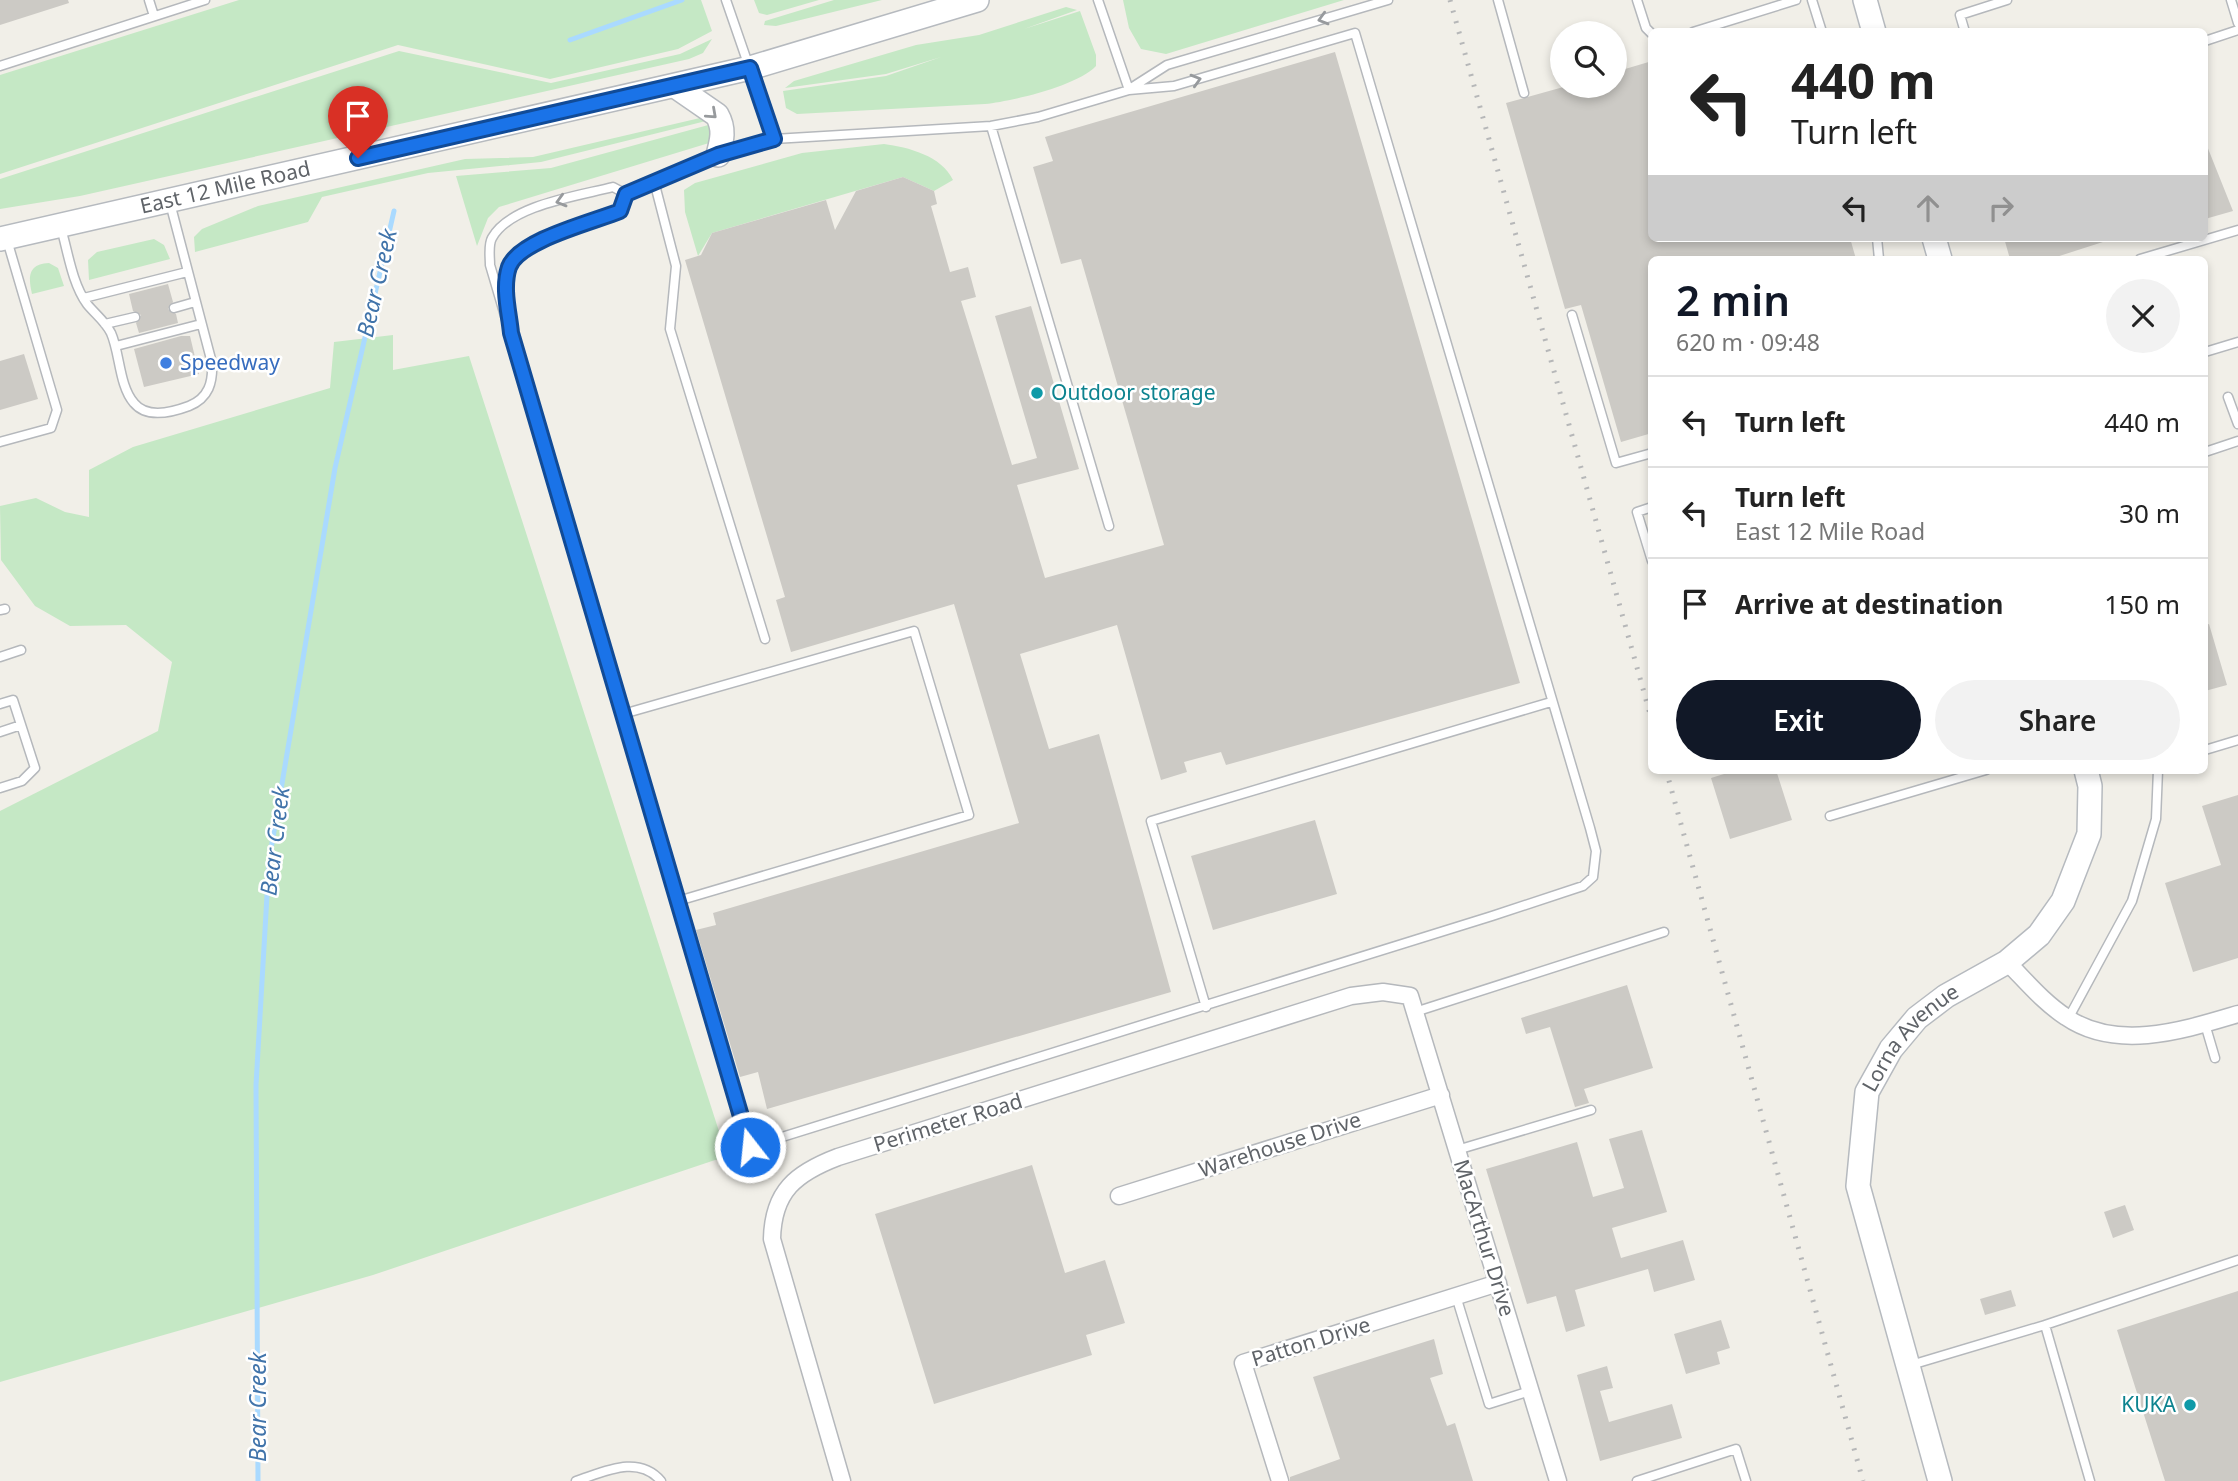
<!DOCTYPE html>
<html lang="en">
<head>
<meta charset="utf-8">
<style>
	:root { --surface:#fff; --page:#f2f2f2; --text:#222; --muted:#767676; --line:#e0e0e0; --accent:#111827 }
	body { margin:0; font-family:"Noto Sans",sans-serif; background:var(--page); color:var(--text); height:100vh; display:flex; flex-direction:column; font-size:26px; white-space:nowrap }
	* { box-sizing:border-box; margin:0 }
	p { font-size:23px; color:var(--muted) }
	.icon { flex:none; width:38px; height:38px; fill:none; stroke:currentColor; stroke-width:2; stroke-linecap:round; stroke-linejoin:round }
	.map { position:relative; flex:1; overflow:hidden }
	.drawer { position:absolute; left:1648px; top:256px; width:560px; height:518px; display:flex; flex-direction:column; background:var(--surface); border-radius:10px; box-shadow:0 4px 10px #0003 }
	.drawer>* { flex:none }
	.top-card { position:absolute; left:1648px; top:28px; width:560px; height:214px; border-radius:10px; box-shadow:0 4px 10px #0003; background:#fff; color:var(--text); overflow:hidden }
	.fabs { position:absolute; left:1550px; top:21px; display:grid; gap:14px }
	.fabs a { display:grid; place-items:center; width:77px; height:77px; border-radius:50%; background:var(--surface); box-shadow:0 4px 10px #0003; font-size:35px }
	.pin { position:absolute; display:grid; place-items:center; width:60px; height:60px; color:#fff; margin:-72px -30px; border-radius:50% 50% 50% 0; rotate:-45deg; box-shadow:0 0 7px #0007 }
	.pin .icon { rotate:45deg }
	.me { position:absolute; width:77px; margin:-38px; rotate:344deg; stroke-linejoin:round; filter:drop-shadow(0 0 5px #0008) }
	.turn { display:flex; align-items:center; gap:24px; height:147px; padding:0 28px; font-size:32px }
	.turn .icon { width:91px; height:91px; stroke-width:2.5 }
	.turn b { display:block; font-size:49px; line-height:60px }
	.lanes { display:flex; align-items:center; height:66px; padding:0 28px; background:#0003; justify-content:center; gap:35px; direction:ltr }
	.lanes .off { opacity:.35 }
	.round { display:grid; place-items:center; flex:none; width:74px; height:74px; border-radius:37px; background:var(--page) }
	.headline { display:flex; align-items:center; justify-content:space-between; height:119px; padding:0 28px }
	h1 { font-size:42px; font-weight:600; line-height:52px; color:var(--accent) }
	.cta { display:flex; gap:14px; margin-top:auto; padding:14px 28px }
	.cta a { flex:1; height:80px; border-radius:42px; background:var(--accent); color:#fff; font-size:28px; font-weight:600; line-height:80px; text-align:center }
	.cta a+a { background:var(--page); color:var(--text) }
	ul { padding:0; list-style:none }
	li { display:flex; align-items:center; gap:21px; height:91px; padding:0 28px; border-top:2px solid var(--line) }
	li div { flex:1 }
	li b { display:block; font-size:26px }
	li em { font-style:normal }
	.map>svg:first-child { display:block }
</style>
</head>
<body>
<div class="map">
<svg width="2238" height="1481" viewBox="0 0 2238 1481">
	<rect width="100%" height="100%" fill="#f1efe8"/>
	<path fill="#c5e8c5" d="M239 0H701L712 31 678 49 550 79 398 45 0 174V75Z
		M754 0H819L767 15 759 13Z
		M834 0H882L776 26 764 25 765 21Z
		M1123 0H1344L1166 54 1141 49 1129 28Z
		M1066 7 1077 10 1024 29 1080 11 1096 55V66C1077 86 1013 101 985 104L797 114 786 108 783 91 886 76 941 57 886 74 785 88 794 81 916 45 979 35Z
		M712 39 703 53 689 59 80 196 0 209V179L399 51 551 83 680 54Z
		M700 118 710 120 541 162 428 173 322 197 308 222 195 252 194 237 202 229 258 206 465 159 533 157Z
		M712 124 714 133 709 143 499 207 488 218 477 246 456 176 551 168Z
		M884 144C908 147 942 156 953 180L934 191 903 177 712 233 698 256 685 212 684 190 695 183 802 153Z
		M154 239 164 245 170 259 89 280 88 260 97 252Z
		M49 263 58 268 64 286 32 294C28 277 28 264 49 263Z
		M393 335V370L469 356 727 1156 373 1275 0 1382V811L158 731 172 662 126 625 70 626 35 606 1 560 0 506 36 498 65 512 89 517V470L133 447 330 388 334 342Z"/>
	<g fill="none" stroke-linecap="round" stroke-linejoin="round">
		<path stroke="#aadaff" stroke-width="5" d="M570 40 682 0
			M258 1481 256 1085 269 861 335 468 394 211"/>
	</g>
	<path fill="#cccac5" d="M0 0H68L69 3 0 25Z
		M1335 52 1520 683 1226 765 1221 752 1184 762 1187 772 1161 780 1117 625 1020 654 1049 749 1099 734 1171 992 767 1109 758 1072 740 1077 696 930 716 925 713 913 1019 823 954 604 791 652 776 600 785 597 685 260 701 255 712 233 826 200 835 230 856 191 903 177 934 191 937 204 931 206 950 272 968 267 976 297 961 301 1012 465 1037 458 995 316 1031 306 1079 469 1017 485 1045 578 1164 545 1081 259 1061 264 1033 167 1053 161 1045 137Z
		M1652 61V238H1850L1856 259H1652V433L1621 442 1581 305 1565 309 1506 103 1567 86H1615V72Z
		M2205 141 2233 211 2205 219Z
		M2004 238H2105L2106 241 2050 259H2010Z
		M168 284 173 302 168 309 176 314 178 323 139 333 136 323 141 315 133 311 129 294Z
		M181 336H190L199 374 144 387 134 349Z
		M24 354 38 399 0 410V361Z
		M2209 624 2227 685 2205 691V625Z
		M1737 770H1776L1792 820 1730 839 1711 778Z
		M2238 795V958L2193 972 2165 883 2221 865 2202 806Z
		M1315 820 1337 894 1213 930 1191 856Z
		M1627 985 1653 1068 1584 1089 1589 1103 1575 1107 1550 1027 1526 1034 1521 1018Z
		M1642 1130 1667 1212 1612 1228 1621 1258 1683 1240 1695 1280 1654 1292 1648 1269 1575 1290 1585 1326 1566 1332 1556 1296 1527 1304 1486 1169 1577 1142 1593 1197 1624 1188 1609 1139Z
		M1032 1165 1065 1273 1105 1260 1125 1323 1086 1335 1092 1355 934 1404 875 1214Z
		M2125 1205 2134 1230 2113 1238 2104 1212Z
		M2011 1290 2016 1306 1985 1315 1980 1299Z
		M2238 1291V1481H2165L2117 1330Z
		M1721 1320 1730 1348 1717 1352 1720 1364 1686 1374 1674 1334Z
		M1434 1339 1443 1374 1430 1378 1447 1426 1455 1423 1473 1481H1290V1477L1340 1459 1313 1377Z
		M1607 1366 1613 1388 1600 1391 1609 1422 1672 1404 1682 1438 1600 1461 1577 1375Z"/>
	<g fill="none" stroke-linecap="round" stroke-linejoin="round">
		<defs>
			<path id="lane" d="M149 0 154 16
				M726 0 774 139
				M1098 0 1129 90
				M1498 0 1524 93
				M1637 0 1646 28 1652 34
				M1812 0 1822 32
				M2231 0 2238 23
				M1693 32 1796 0
				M1965 32 1960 15 2007 0
				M2205 41 2238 30
				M0 66 205 0
				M1131 88 1167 65 1388 0
				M991 126 1109 526
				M654 181 676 266 670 329 765 639
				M61 228C68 252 72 283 87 304 95 314 105 321 111 333 120 353 119 386 134 403 147 419 173 412 189 406 209 398 213 382 212 363L170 203
				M1877 238 1879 259
				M2140 259 2238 230
				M84 298 187 272
				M174 308 195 302
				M1572 315 1616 463 1652 453
				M105 324 135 317
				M511 333C509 312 502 288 509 267 519 239 593 223 620 211L626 194 718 155 774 139 991 126 1038 117 1129 90 1174 86 1355 33 1590 828 1596 851 1593 877 1583 886 1492 916 750 1147 490 265C490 257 488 245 492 238 510 205 578 196 613 187L626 194
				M116 346 201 324
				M2205 352 2238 342
				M2228 397 2238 424
				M0 442 51 428 57 410 7 240
				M2205 452 2238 441
				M1652 507 1637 512 1652 561
				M0 610 5 609
				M0 657 21 650
				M0 704 13 700 35 768 22 781 0 788
				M623 714 914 631 969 815 678 901
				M0 732 21 725
				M2205 750 2238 740
				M1830 816 1986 770
				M1206 1007 1151 821 1551 702
				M1415 1012 1664 932
				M2068 1019 2132 901 2156 819 2158 770
				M2205 1024 2215 1058
				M1457 1150 1591 1110
				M1456 1296 1489 1404 1530 1391
				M1911 1365 2045 1325
				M576 1481C604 1472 638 1454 661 1481
				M1637 1481 1736 1449 1746 1481
				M2090 1481 2045 1325 2238 1260"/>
			<path id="street" d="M2007 962C2026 981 2043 1002 2066 1017 2117 1052 2184 1030 2238 1014
				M1119 1196 1441 1095
				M842 1481 772 1239C773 1191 796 1173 838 1157L1351 996 1383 992 1410 996 1558 1481
				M1280 1481 1243 1363 1498 1283"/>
			<g id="secondary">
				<path d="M1865 0 1874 32"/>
				<path d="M675 86 717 115C725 129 722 140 718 155"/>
				<path d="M1934 238 1940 259"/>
				<path id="s1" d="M0 239 750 68 977 0"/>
				<path id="s2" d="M1940 1481 1858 1186 1867 1092 1891 1049 1917 1018 1946 996 2007 962 2039 935 2063 901 2089 834 2090 786 2086 770"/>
			</g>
		</defs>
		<use href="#lane" stroke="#b5b8bc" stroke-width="11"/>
		<use href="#street" stroke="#b5b8bc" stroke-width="19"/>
		<use href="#secondary" stroke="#b6babf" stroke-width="26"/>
		<use href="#lane" stroke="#fff" stroke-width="8"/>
		<use href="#street" stroke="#fff" stroke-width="16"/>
		<use href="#secondary" stroke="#fff" stroke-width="23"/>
		<path stroke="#b6b7b8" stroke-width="5" stroke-dasharray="2 9" stroke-linecap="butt" d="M1450 0 1652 721
			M1666 770 1863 1481"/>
	</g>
	<defs><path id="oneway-chevron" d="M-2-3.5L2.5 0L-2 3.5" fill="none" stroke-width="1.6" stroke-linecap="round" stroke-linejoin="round" transform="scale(1.75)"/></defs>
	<g stroke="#979a9d">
		<use href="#oneway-chevron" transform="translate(1323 19) rotate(164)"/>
		<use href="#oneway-chevron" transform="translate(1196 80) rotate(-16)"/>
		<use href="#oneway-chevron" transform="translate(712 114) rotate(42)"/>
		<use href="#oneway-chevron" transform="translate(561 201) rotate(164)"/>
	</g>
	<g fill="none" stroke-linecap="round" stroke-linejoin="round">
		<defs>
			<path id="route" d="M358 158 750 68 774 139 718 155 626 194 620 211C593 222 519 240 509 267 502 288 509 312 511 333L750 1147"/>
		</defs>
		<use href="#route" stroke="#114b97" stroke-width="18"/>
		<use href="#route" stroke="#1a73e8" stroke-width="12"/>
	</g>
	<circle fill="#3f7fe0" stroke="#fff" stroke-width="2.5" cx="166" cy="363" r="7"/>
	<g fill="#0f9aa8" stroke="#fff" stroke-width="2.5">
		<circle cx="1037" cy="393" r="7"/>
		<circle cx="2190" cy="1405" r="7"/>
	</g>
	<g text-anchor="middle" stroke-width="5" stroke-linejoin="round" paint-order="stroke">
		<g font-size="21" fill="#5f6368" stroke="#fff">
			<text dy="7" stroke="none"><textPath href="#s1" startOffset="231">East 12 Mile Road</textPath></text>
			<text dy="7" stroke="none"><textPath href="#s2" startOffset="471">Lorna Avenue</textPath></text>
			<text transform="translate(948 1123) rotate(-17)" y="7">Perimeter Road</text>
			<text transform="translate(1280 1145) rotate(-18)" y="7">Warehouse Drive</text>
			<text transform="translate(1484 1238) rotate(73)" y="7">MacArthur Drive</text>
			<text transform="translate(1311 1342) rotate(-17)" y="7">Patton Drive</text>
		</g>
		<g font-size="21" fill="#366cbe" stroke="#fff" text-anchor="start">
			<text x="180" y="370">Speedway</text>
		</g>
		<g font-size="21" fill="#0d838f" stroke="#fff" text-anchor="start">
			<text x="1051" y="400">Outdoor storage</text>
			<text x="2176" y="1412" text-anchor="end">KUKA</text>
		</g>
		<g font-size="23" font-style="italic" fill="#4174aa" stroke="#fff">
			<text transform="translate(377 283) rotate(-77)" y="8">Bear Creek</text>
			<text transform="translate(275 841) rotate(-83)" y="8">Bear Creek</text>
			<text transform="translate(258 1407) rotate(-90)" y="8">Bear Creek</text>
		</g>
	</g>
</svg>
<div class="fabs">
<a><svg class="icon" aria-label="search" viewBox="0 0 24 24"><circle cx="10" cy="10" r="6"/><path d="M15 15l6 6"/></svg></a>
</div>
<div class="pin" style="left:358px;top:158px;background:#d93025"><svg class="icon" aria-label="arrive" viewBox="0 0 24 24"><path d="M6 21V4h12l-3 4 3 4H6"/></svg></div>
<svg class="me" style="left:750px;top:1147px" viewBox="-20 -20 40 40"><circle r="17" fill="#1a73e8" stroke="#fff" stroke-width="3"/><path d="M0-11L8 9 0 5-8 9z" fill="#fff"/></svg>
<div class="top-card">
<div class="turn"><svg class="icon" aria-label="left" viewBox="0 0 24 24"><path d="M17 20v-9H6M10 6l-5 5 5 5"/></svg><div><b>440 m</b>Turn left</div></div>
<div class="lanes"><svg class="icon" aria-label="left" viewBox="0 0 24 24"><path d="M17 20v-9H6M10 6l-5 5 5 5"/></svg><svg class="icon off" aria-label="ahead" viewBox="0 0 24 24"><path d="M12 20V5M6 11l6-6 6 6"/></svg><svg class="icon off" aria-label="right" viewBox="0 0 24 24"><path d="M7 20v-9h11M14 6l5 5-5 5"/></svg></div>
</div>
<section class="drawer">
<div class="headline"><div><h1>2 min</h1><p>620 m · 09:48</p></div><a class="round"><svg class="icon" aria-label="close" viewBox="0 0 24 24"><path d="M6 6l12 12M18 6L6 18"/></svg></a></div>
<ul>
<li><svg class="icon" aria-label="left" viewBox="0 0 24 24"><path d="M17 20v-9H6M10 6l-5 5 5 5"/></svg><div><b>Turn left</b></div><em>440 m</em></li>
<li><svg class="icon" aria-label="left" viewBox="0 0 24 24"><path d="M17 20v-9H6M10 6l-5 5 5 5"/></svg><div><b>Turn left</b><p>East 12 Mile Road</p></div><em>30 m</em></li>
<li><svg class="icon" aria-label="arrive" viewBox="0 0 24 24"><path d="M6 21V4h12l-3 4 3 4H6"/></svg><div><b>Arrive at destination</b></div><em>150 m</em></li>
</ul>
<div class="cta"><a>Exit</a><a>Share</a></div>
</section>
</div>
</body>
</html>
